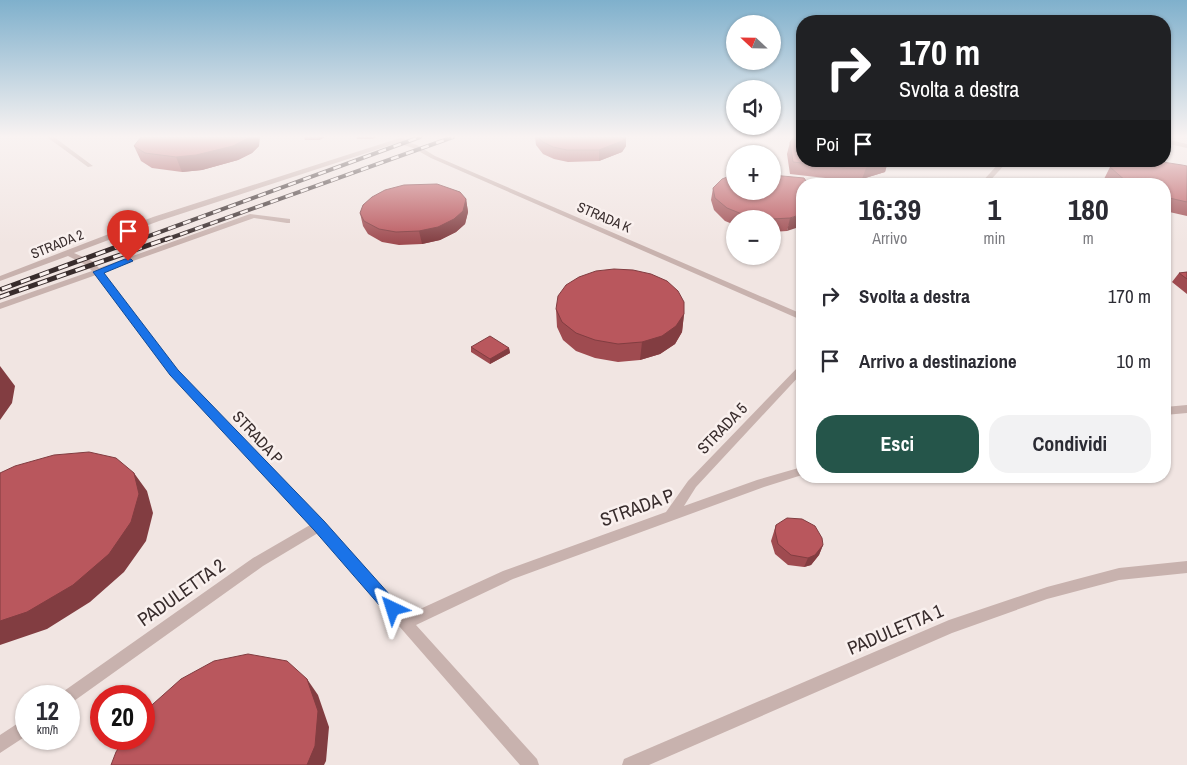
<!DOCTYPE html>
<html lang="it">
<head>
<meta charset="utf-8">
<style>
	:root { --surface:#fff; --page:#f2f2f3; --text:#2b2b33; --muted:#7c7c81; --accent:#25554a }
	body { margin:0; font-family:"Archivo Narrow",sans-serif; background:var(--page); color:var(--text); height:100vh; display:flex; flex-direction:column; font-size:19px; white-space:nowrap }
	* { box-sizing:border-box; margin:0 }
	p { font-size:16px; color:var(--muted) }
	.icon { flex:none; width:28px; height:28px; fill:none; stroke:currentColor; stroke-width:2; stroke-linecap:round; stroke-linejoin:round }
	.map { position:relative; flex:1; overflow:hidden }
	.details { position:absolute; left:796px; top:178px; width:375px; height:305px; display:flex; flex-direction:column; background:var(--surface); border-radius:20px; box-shadow:0 1px 4px #0004 }
	.details>* { flex:none }
	.banner { position:absolute; left:796px; top:15px; width:375px; height:152px; border-radius:20px; box-shadow:0 1px 4px #0004; background:#202124; color:#fff; overflow:hidden }
	.needle { width:32px; rotate:292deg }
	.controls { position:absolute; left:726px; top:15px; display:grid; gap:10px }
	.controls a { display:grid; place-items:center; width:55px; height:55px; border-radius:50%; background:var(--surface); box-shadow:0 1px 4px #0004; font-size:25px }
	.speed { position:absolute; left:15px; top:685px; display:flex; gap:10px; font-size:25px; font-weight:700; text-align:center }
	.speed>* { display:grid; place-content:center; width:65px; height:65px; border-radius:50%; background:var(--surface); box-shadow:0 1px 4px #0004; line-height:1 }
	.speed small { font-size:12px; font-weight:400 }
	.speed .limit { border:8px solid #d22; background:#fff; color:#111 }
	.pin { position:absolute; display:grid; place-items:center; width:42px; height:42px; color:#fff; margin:-51px -21px; border-radius:50% 50% 50% 0; rotate:-45deg; box-shadow:0 0 5px #0007 }
	.pin .icon { rotate:45deg }
	.me { position:absolute; width:55px; margin:-28px; rotate:319deg; stroke-linejoin:round; filter:drop-shadow(0 0 4px #0008) }
	.turn { display:flex; align-items:center; gap:18px; height:105px; padding:0 20px; font-size:22px }
	.turn .icon { width:65px; height:65px; stroke-width:2.5 }
	.turn b { display:block; font-size:35px; line-height:42px }
	.then { display:flex; align-items:center; height:48px; padding:0 20px; background:#0003; gap:10px; font-size:19px }
	.eta { display:flex; justify-content:space-evenly; align-items:center; height:85px; text-align:center }
	.eta b { font-size:30px; font-weight:700; line-height:35px }
	.cta { display:flex; gap:10px; margin-top:auto; padding:10px 20px }
	.cta a { flex:1; height:58px; border-radius:20px; background:var(--accent); color:#fff; font-size:20px; font-weight:700; line-height:58px; text-align:center }
	.cta a+a { background:var(--page); color:var(--text) }
	ul { padding:0; list-style:none }
	li { display:flex; align-items:center; gap:15px; height:65px; padding:0 20px }
	li div { flex:1 }
	li b { display:block; font-size:19px }
	li em { font-style:normal }
	.map>svg:first-child { display:block }
</style>
</head>
<body>
<div class="map">
<svg width="1187" height="765" viewBox="0 0 1187 765">
	<rect width="100%" height="100%" fill="#f1e5e2"/>
	<g fill="none" stroke-linecap="round" stroke-linejoin="round">
		<path fill="#c8b2ae" fill-rule="evenodd" d="M47 137H54L93 166 88 167Z
			M403 137 406 139 404 141 417 145 435 156 802 314V320L799 319 431 158 413 148 397 143 159 221 74 253 92 261 99 268 250 214 290 219V223H287L254 218 102 272 177 370 323 522 407 615 503 571 666 512 688 481 799 366 802 365V373L696 487 684 506 757 480 802 467V475L764 487 513 579 416 625 537 759 539 765H520L318 533 263 566 74 701 69 704V696H61L64 691 253 558 310 525 171 374 96 275 0 309V303L92 271 86 265 68 256 0 281V276L153 217Z
			M1165 139 1187 144V148L1165 143Z
			M1001 161H1008L987 184H980Z
			M1187 405V413L1165 415V407Z
			M1187 561V573L1119 580 1047 599 952 633 649 765H622L624 759 949 620 1047 587 1119 568Z
			M26 718V736L0 753V735Z"/>
		<defs>
			<path id="rail-far1" d="M138 240 420 137
				M165 240 453 137"/>
			<path id="rail" d="M2 289 141 238
				M0 297 169 238"/>
		</defs>
		<use href="#rail-far1" stroke="#382c2c" stroke-width="4"/>
		<use href="#rail" stroke="#382c2c" stroke-width="5"/>
		<use href="#rail-far1" stroke="#f9f0ee" stroke-width="2.5" stroke-dasharray="8" stroke-linecap="butt"/>
		<use href="#rail" stroke="#f9f0ee" stroke-width="3" stroke-dasharray="10" stroke-linecap="butt"/>
	</g>
	<path fill="#9f4b50" d="M304 137H325L319 140H305Z
		M356 137H376L372 139H357Z
		M535 137H626V146L622 152 599 161 568 162 554 159 543 154 536 145Z
		M790 142 802 161H888L885 172 862 179 843 180 790 174 787 154Z
		M134 146H259L252 153 238 160 202 170 182 172 152 168 141 161Z
		M1187 166V216L1165 211V184H1109L1104 179 1110 167Z
		M804 178 787 231 772 232V219H735V225L725 221 714 210 711 200 713 188Z
		M466 199 468 212 465 224 456 232 440 240 422 244 399 245 382 242 368 234 363 226 360 213Z
		M1187 272V294L1172 282 1179 273Z
		M556 309 684 314 682 332 675 344 660 354 640 360 618 362 595 358 576 351 563 340 557 327Z
		M471 347 509 348 510 353 490 364 471 352Z
		M776 525 823 545 819 555 811 565 804 567 788 565 775 554 771 541Z"/>
	<path fill="#823d41" d="M248 137H260L259 146 252 153 238 160 202 170 182 172 176 157Z
		M318 137H325L319 140Z
		M625 137H626V146L622 152 599 161V150Z
		M884 161H888L885 172 862 179 866 168Z
		M466 199 468 212 465 224 456 232 440 240 422 244 419 231Z
		M802 214V226L787 231 790 218Z
		M684 314 682 332 675 344 660 354 640 360 642 342Z
		M509 348 510 353 490 364V359Z
		M0 366 15 386 12 403 0 420Z
		M134 473 147 491 153 513 146 541 124 572 90 602 47 629 0 645V621Z
		M823 545 819 555 811 565 804 567 808 558Z
		M307 679 318 695 329 727 326 761 324 765H307Z"/>
	<path fill="#b9575d" stroke="#823d41" d="M141 137H248L246 139 233 146 196 155 176 157 145 153 134 146Z
		M538 137H625L622 141 599 150H567L553 147 543 142Z
		M794 137H802V161H884L866 168H846L793 162 790 142Z
		M1130 161H1156L1182 165 1187 166V202L1165 197V184H1131L1127 182 1110 167Z
		M735 174V191H772V175L804 178 808 184H802V214L790 218 772 219 742 214 727 208 715 198 713 188 722 179Z
		M437 184 460 192 466 199 463 211 454 219 438 227 419 231 396 232 379 229 364 221 360 213 363 205 372 197 385 190 404 185Z
		M614 269 633 270 651 274 667 281 678 291 684 302V314L676 326 662 336 642 342 618 344 595 340 576 333 562 322 556 309 558 296 566 285 579 277 596 271Z
		M1187 272V279L1179 273Z
		M490 336 509 348 490 359 471 347Z
		M89 452 116 458 134 473 139 494 131 522 109 554 73 585 27 612 0 621V473L15 466 54 455Z
		M787 518 802 519 815 526 822 538 823 545 815 555 808 558 791 555 778 544 775 531 776 525Z
		M248 654 287 661 307 679 318 711 315 746 307 765H111L116 752 124 739H144V712L181 679 214 661Z"/>
	<linearGradient id="sky" x2="0" y2="1"><stop stop-color="#7fb0cc"/><stop offset="0.56" stop-color="#f9f3f2"/><stop offset="1" stop-color="#f9f3f2" stop-opacity="0"/></linearGradient>
	<rect width="1187" height="244" fill="url(#sky)"/>
	<path fill="#1a73e8" stroke="#114b97" d="M125 259H131L133 261 104 273 178 370 324 521 398 604 401 609 398 614 393 617 387 614 314 530 170 375 93 272Z"/>
	<g text-anchor="middle" stroke-width="5" stroke-linejoin="round" paint-order="stroke">
		<g font-size="14" fill="#382c2c" stroke="#f9f0ee">
			<text transform="translate(604 217) rotate(23)" y="5">STRADA K</text>
			<text transform="translate(57 244) rotate(-22)" y="5">STRADA 2</text>
		</g>
		<g font-size="16" fill="#382c2c" stroke="#f9f0ee">
			<text transform="translate(722 428) rotate(-46)" y="6">STRADA 5</text>
			<text transform="translate(258 437) rotate(47)" y="6">STRADA P</text>
		</g>
		<g font-size="19" fill="#382c2c" stroke="#f9f0ee">
			<text transform="translate(637 507) rotate(-20)" y="7">STRADA P</text>
			<text transform="translate(181 592) rotate(-35)" y="7">PADULETTA 2</text>
			<text transform="translate(895 629) rotate(-23)" y="7">PADULETTA 1</text>
		</g>
	</g>
</svg>
<div class="controls">
<a><svg class="needle" viewBox="-14 -14 28 28"><path d="M0-13l5 13h-10z" fill="#e53935"/><path d="M0 13l5-13h-10z" fill="#7c7c81"/></svg></a>
<a><svg class="icon" aria-label="sound" viewBox="0 0 24 24"><path d="M4 9h4l5-4v14l-5-4H4zM17 9q2 3 0 6"/></svg></a>
<a>+</a>
<a>−</a>
</div>
<div class="speed"><div>12<small>km/h</small></div><div class="limit">20</div></div>
<div class="pin" style="left:128px;top:261px;background:#d93025"><svg class="icon" aria-label="arrive" viewBox="0 0 24 24"><path d="M6 21V4h12l-3 4 3 4H6"/></svg></div>
<svg class="me" style="left:393px;top:609px" viewBox="-20 -20 40 40"><path d="M0-17L14 15 0 8-14 15z" fill="#1a73e8" stroke="#fff" stroke-width="4"/></svg>
<div class="banner">
<div class="turn"><svg class="icon" aria-label="right" viewBox="0 0 24 24"><path d="M7 20v-9h11M14 6l5 5-5 5"/></svg><div><b>170 m</b>Svolta a destra</div></div>
<div class="then">Poi<svg class="icon" aria-label="arrive" viewBox="0 0 24 24"><path d="M6 21V4h12l-3 4 3 4H6"/></svg></div>
</div>
<section class="details">
<div class="eta">
<div><b>16:39</b><p>Arrivo</p></div>
<div><b>1</b><p>min</p></div>
<div><b>180</b><p>m</p></div>
</div>
<ul>
<li><svg class="icon" aria-label="right" viewBox="0 0 24 24"><path d="M7 20v-9h11M14 6l5 5-5 5"/></svg><div><b>Svolta a destra</b></div><em>170 m</em></li>
<li><svg class="icon" aria-label="arrive" viewBox="0 0 24 24"><path d="M6 21V4h12l-3 4 3 4H6"/></svg><div><b>Arrivo a destinazione</b></div><em>10 m</em></li>
</ul>
<div class="cta"><a>Esci</a><a>Condividi</a></div>
</section>
</div>
</body>
</html>
